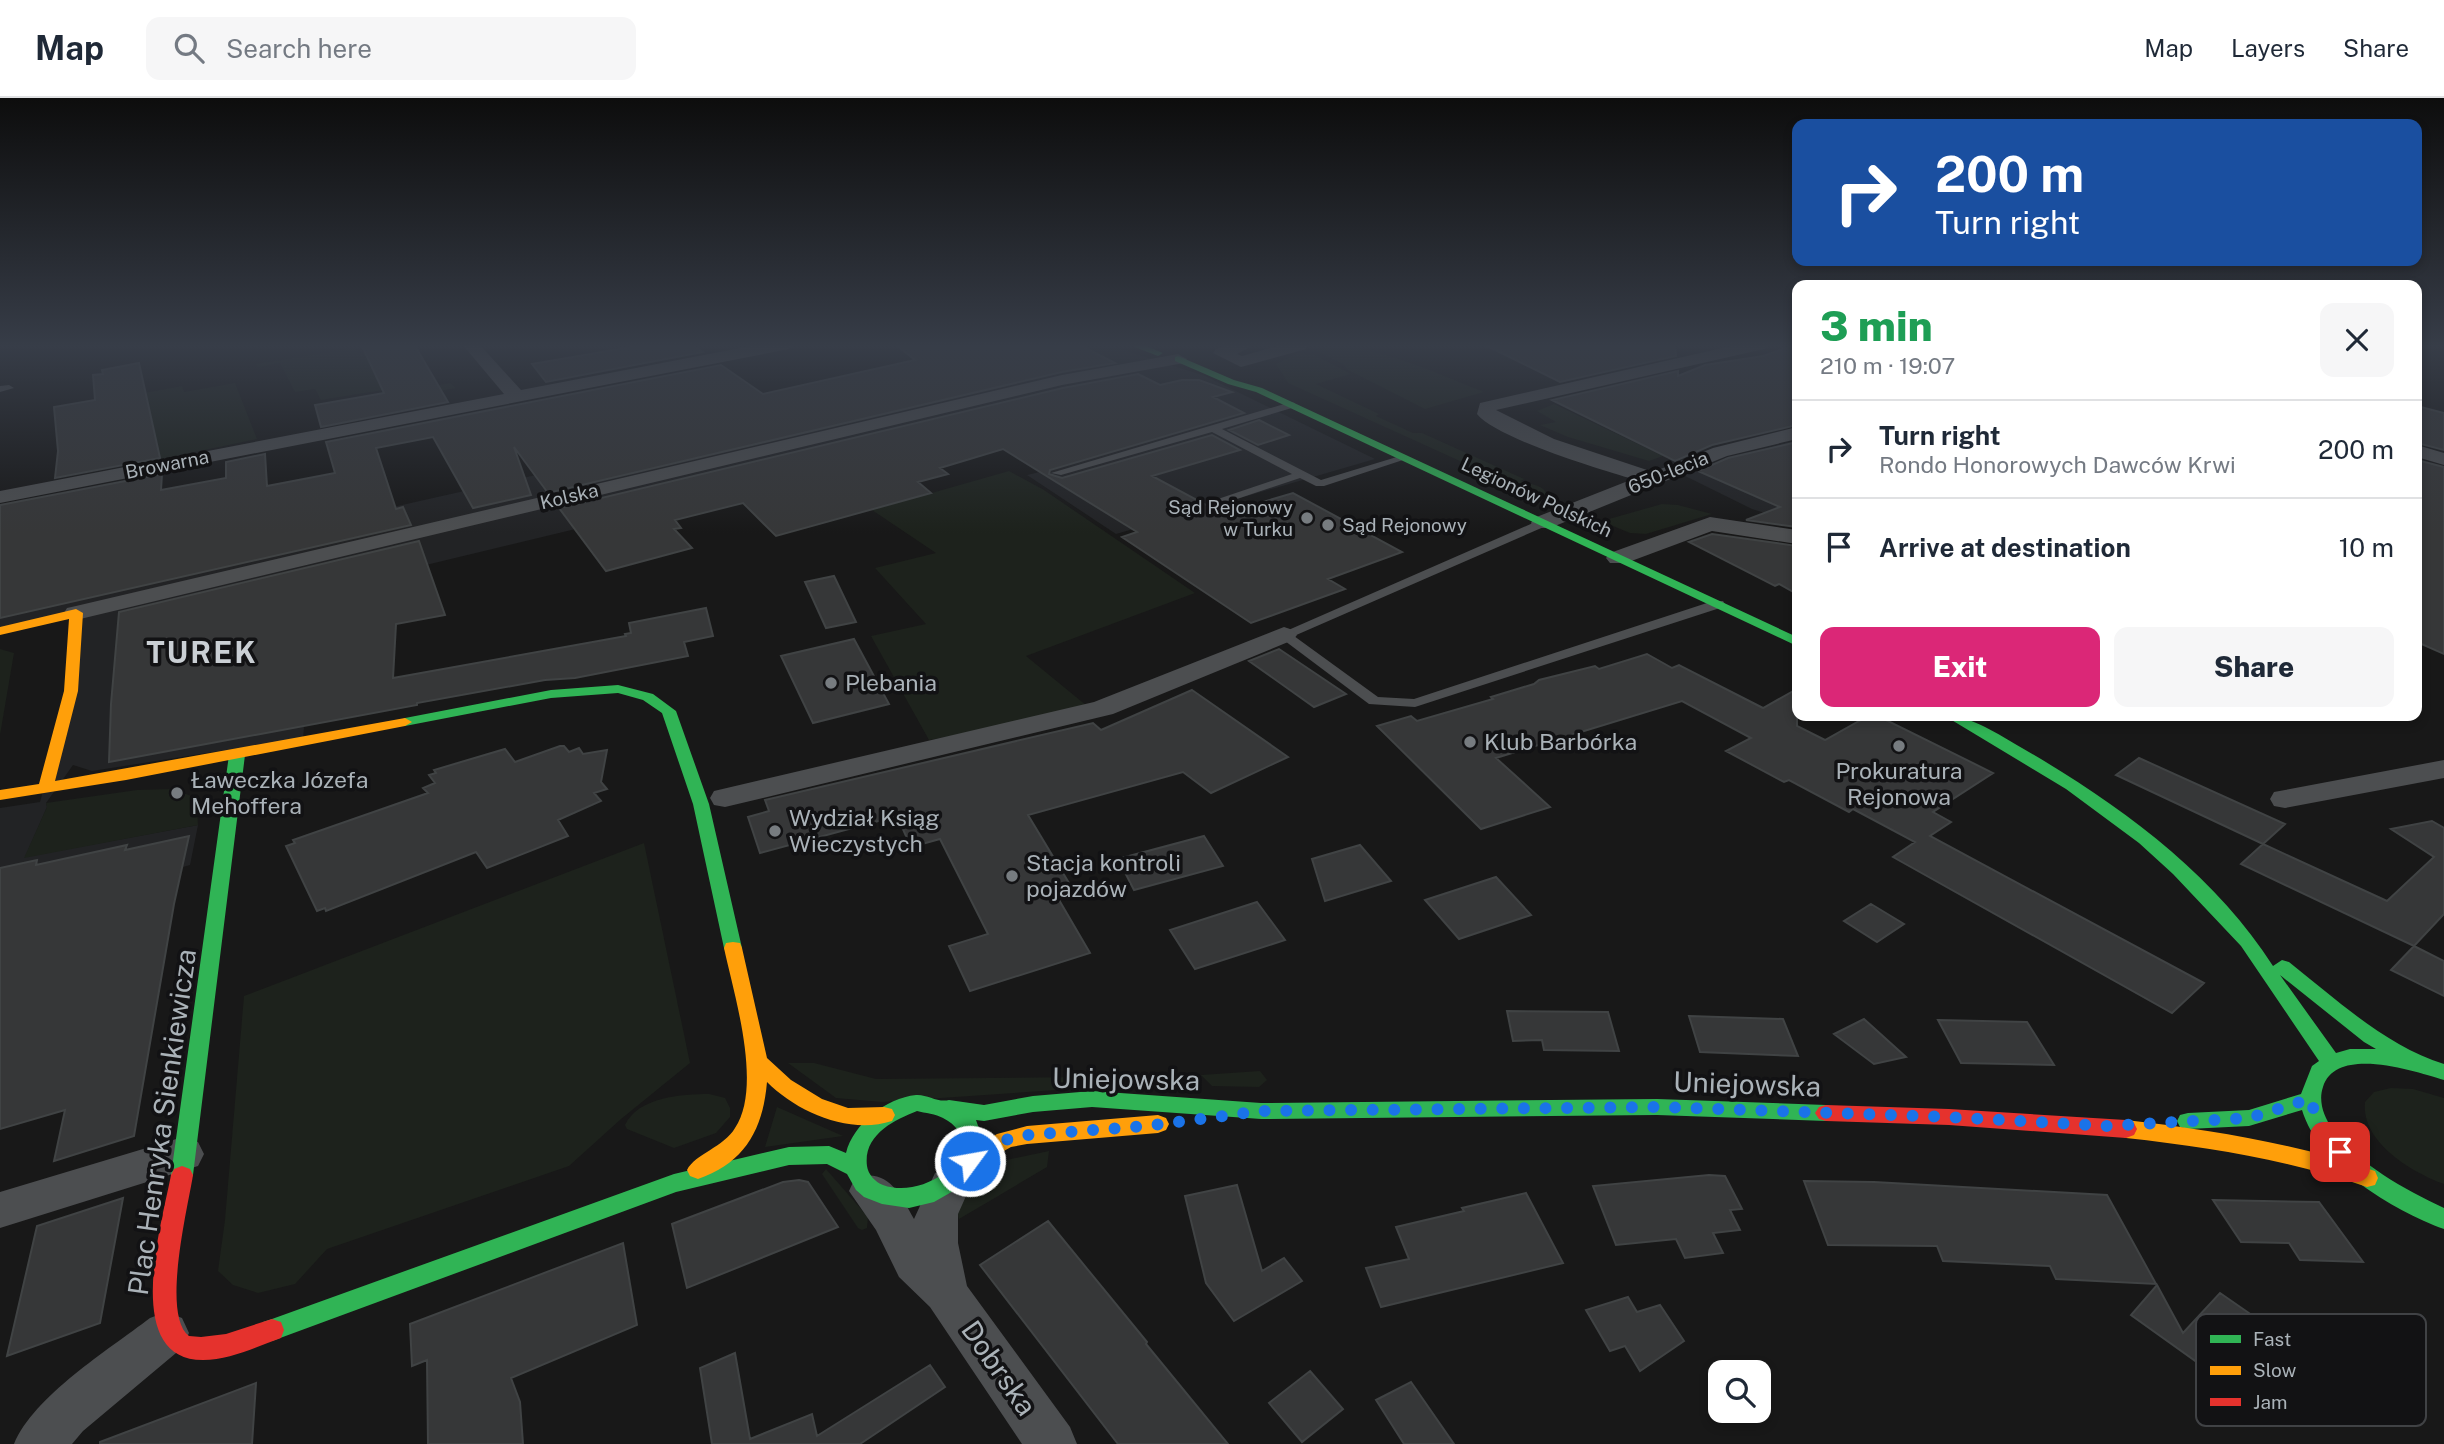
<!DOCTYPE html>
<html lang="en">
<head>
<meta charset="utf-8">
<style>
	:root { --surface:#fff; --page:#f6f6f7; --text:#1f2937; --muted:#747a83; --line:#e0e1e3; --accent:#db2777 }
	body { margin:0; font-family:"Public Sans",sans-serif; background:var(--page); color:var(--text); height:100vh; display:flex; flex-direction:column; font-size:26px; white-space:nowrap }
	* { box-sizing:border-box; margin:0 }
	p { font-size:23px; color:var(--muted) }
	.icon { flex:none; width:38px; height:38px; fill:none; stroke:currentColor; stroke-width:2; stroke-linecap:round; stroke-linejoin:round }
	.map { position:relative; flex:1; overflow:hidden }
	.details { position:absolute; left:1792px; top:182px; width:630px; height:441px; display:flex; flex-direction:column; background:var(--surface); border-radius:14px; box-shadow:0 4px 10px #0003 }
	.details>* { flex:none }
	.top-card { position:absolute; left:1792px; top:21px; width:630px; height:147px; border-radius:14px; box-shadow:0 4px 10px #0003; background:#1a4fa0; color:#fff; overflow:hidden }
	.buttons { position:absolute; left:1708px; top:1262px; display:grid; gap:14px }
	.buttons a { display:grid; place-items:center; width:63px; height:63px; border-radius:14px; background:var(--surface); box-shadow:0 4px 10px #0003; font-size:35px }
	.pin { position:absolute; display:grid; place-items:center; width:60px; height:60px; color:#fff; margin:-30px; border-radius:14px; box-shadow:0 4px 10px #0006 }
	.me { position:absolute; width:77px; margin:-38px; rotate:58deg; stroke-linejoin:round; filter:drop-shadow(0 0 5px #0008) }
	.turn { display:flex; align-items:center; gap:24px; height:147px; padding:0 28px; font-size:32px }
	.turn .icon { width:91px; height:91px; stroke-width:2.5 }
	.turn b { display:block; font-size:49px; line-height:60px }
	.round { display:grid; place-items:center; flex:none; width:74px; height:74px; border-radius:14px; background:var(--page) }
	.overview { display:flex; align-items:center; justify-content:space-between; height:119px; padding:0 28px }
	h1 { font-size:42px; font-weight:800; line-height:52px; color:#1e9e55 }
	.cta { display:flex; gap:14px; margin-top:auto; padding:14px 28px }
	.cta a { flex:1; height:80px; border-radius:14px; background:var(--accent); color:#fff; font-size:28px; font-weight:800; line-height:80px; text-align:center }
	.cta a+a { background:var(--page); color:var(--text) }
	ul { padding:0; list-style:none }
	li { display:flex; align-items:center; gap:21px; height:98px; padding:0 28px; border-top:2px solid var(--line) }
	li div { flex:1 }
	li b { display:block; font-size:26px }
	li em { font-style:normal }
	header { display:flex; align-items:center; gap:42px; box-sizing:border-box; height:98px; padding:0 35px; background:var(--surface); border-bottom:2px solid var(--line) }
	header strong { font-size:33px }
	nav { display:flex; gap:38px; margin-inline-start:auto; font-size:24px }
	.search { width:490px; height:63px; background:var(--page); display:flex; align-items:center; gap:18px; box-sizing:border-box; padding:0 24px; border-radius:14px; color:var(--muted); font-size:26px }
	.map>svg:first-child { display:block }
</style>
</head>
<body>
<header>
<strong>Map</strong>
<div class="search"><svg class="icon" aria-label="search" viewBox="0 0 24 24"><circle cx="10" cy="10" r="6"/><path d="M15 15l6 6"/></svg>Search here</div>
<nav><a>Map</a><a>Layers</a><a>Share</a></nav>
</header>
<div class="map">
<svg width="2444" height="1346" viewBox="0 0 2444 1346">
	<rect width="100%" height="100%" fill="#181818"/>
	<path fill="#222325" d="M1006 246H1105L1205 278 1375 361 1116 436 1027 377 1069 367 1004 328 347 486 310 567 303 640 92 673 73 667 46 705 47 709 25 759 198 727 190 767 0 821V710L40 704 72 589 76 515 0 532V497L554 373Z
		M1797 342V425L1752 411 1679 375Z"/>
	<path fill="#1d221c" d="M1317 246C1375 246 1431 273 1484 294L1425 311 1348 272 1343 266 1317 253 1325 250Z
		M355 250 357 255H365L369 263 374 264 411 292 450 285 456 290 390 302 383 292 321 302 315 291 295 294 280 265 258 269 256 266Z
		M1298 255 1315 257 1351 276 1316 286 1379 316 1376 318 1413 335H1422L1524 381 1521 383C1531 387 1542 386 1547 396L1539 399 1288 285 1276 266Z
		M235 285 257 341 132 367 129 347 144 295 182 288 184 294Z
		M1554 306 1663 358 1649 363 1568 339 1540 327 1556 324 1537 313Z
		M1009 373 1044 392 1195 495 1026 558 1087 608 1062 618 929 642 871 538 926 526 875 470 936 455 872 412Z
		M1662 406 1678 407 1712 416 1646 436 1630 435 1606 425 1609 421Z
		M0 551 14 555 0 637Z
		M173 691 191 698 197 711 198 727 24 760 47 709 46 705 137 692Z
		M644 745 690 965 621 1021 569 1068 327 1151 295 1186 258 1195 233 1187 218 1173 225 1122 244 898Z
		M788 965H814L876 981 1088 979 1100 980 1101 989 882 1004 836 1000Z
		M1260 973 1267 982 1259 989 1212 988 1201 977Z
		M2391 990 2413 991 2444 1000V1086C2411 1074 2361 1044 2365 1004L2374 994Z
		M709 996 725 1000 730 1010V1019L716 1035 674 1050 627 1031 625 1027C638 999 682 996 709 996Z
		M777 1009 843 1038 765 1049Z
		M1049 1053 1047 1069 959 1121 956 1111 997 1064Z
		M826 1071 868 1119 867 1130 862 1132 858 1130 822 1076Z"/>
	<path fill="#363738" stroke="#404344" stroke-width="2" d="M361 246H414L448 304 321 329 315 307 384 295Z
		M649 246H691L703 254 546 284 532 266Z
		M895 246H1078L1115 265 1062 274 548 395 514 349 531 397 473 410 433 339 376 350 396 411 403 409 411 427 0 520V407L162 376 161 392 226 380V364L265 356 267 388 335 375 326 344 721 267 763 296 915 262Z
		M1483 246H1675L1676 258 1560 284Z
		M1797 246V327L1712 347 1675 363 1552 302 1678 273V278L1705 267 1763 258Z
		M139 265 160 360 55 380 58 353 54 309 95 302 93 277 103 276 102 272Z
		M1138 276 1160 287 1182 282H1199L1232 294 1213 299 1244 315 1050 372 1049 376 1062 380 1212 337 1240 352 1152 378 1223 416 1293 395 1402 454 1328 481 1345 491 1251 525 1122 439 1137 434 1003 351 940 370 948 376 918 384 931 395 776 438 743 405 675 422 681 430 674 431 692 450 606 473 559 410 1063 290Z
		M2417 308 2444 315V352L2417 345Z
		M1259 322 1289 337 1258 347 1229 332Z
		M1797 344V429L1746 422 1780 409 1698 373 1728 360Z
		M2417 362 2444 369V556L2417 544Z
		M1712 436 1797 448V496L1779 486 1775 488 1689 444Z
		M419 443 445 517 396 526 393 580 626 538 625 536 631 535 629 525 706 510 713 538 684 544 688 558 575 580 545 582 417 605V607L109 664 111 606 119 514Z
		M834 478 856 524 826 530 805 484Z
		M854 541 889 606 813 625 781 558Z
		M1279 551 1346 596 1314 609 1249 563Z
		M1647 556 1672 570 1679 567 1763 610 1797 591V628L1825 642 1868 618H1878L1993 675 1933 714 1951 724 1930 738 2204 885 2172 915 1893 759 1915 744 1853 711 1849 714 1789 682 1784 684 1726 653 1751 640 1682 603 1496 660 1550 709 1481 731 1377 628 1411 618 1417 623 1493 601 1491 599 1534 586 1539 582 1595 568 1599 571Z
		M1192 592 1288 659 1211 695 1183 674 1028 717 1072 790 1055 795 1090 855 970 893 949 848 988 836 940 741 911 749 897 718 760 755 748 719 769 713 765 702 778 699 1093 625 1101 632Z
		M560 648H564L569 654 579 650 583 656 607 652 601 684 607 691 594 695 601 703 558 722 568 738 487 770 476 754 326 813 325 810 317 813 286 748 295 745 293 742 428 695 423 690 435 685 429 677 436 675 434 672 505 651 515 664Z
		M2139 660 2285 726 2263 746 2116 677Z
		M2432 723 2444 730V816L2414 848 2241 766 2263 746 2387 803 2434 759 2391 731Z
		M189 738 174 806 134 1038 54 1063 65 1012 0 1031V770L37 762 36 767 127 747 125 752Z
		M1204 738 1223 768 1134 792 1118 761Z
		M1360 747 1391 783 1325 803 1312 761Z
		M1496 779 1531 817 1459 841 1425 802Z
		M1257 804 1285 842 1195 871 1170 832Z
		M1871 806 1904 826 1877 844 1844 823Z
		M2414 848 2444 863V898L2391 872Z
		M1507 913 1608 914 1619 953 1544 952 1542 942 1513 943Z
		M1689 918 1783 921 1798 958 1700 954Z
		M1864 921 1906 959 1874 966 1834 936Z
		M1938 922 2027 924 2054 967 1961 965Z
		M1709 1077 1725 1078 1742 1111 1730 1112 1740 1132 1713 1135 1723 1155 1685 1160 1676 1141 1616 1147 1593 1088Z
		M799 1082 808 1084 838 1129 687 1190 672 1126 783 1084Z
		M1804 1083 1874 1084 2107 1097 2156 1186 2056 1181 2050 1168 1943 1163 1937 1148 1828 1147Z
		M1237 1087 1262 1173 1284 1160 1302 1183 1234 1223 1206 1185 1185 1098Z
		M1526 1095 1563 1165 1381 1209 1366 1170 1409 1161 1396 1129 1464 1113 1462 1110Z
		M123 1100 100 1225 7 1258 37 1128Z
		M2213 1102 2319 1104 2363 1164 2300 1162 2289 1145 2241 1144Z
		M1048 1123 1147 1244 1146 1246 1228 1346H1118L980 1167Z
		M623 1145 637 1227 511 1280 520 1304 523 1346H428L427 1262 412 1268 410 1226Z
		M2157 1187 2183 1235 2220 1195 2357 1290 2327 1327 2215 1247 2201 1267 2131 1217Z
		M1628 1199 1637 1214 1660 1207 1684 1243 1640 1273 1625 1248 1610 1253 1586 1212Z
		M735 1255 750 1341 812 1316 817 1338 930 1267 945 1289 860 1346H712L700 1270Z
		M1310 1273 1343 1311 1302 1344 1269 1305Z
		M1411 1284 1454 1346H1404L1376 1302Z
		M256 1285 252 1346H100V1344Z"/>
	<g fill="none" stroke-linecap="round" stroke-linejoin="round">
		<path fill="#4c4e50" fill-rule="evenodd" d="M0 288 9 287 14 290 0 294Z
			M1291 304 1295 305V309L1222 331 1321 382 1400 358 1409 360 1324 388H1316L1300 380 1219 407 1213 404 1215 402 1292 376 1212 334 1061 377 1051 375Z
			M1542 421 1546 422V428L1294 538 1378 599 1414 601 1713 503H1723L1725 506 1723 509 1415 609 1369 606 1277 537Z"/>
		<path fill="#4c4e50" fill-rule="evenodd" d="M462 246H479L521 292 761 246H797L789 251 0 405V393L504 296Z
			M1231 246H1256L1237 256 1242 258 1284 246 1308 247 1306 251 1241 269 1213 255 1216 251Z
			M1740 246H1772L1764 251 1496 312 1554 341 1653 374 1713 350 1797 329V341L1727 358 1550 430H1534L1531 425 1534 420 1633 381C1601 372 1496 340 1477 316L1480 305Z
			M1178 256 1187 261 1184 265 1062 287 76 522 67 520 64 515 67 510 76 508 1062 277Z
			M2417 347 2444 355V367L2417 359Z
			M1710 419 1797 432V446L1712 433 1626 465H1610L1606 460 1610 455Z
			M1284 529 1293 532 1297 537 1293 542 1113 616 725 709 714 707 710 700 714 693 1094 604Z
			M2444 662V680L2285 710 2274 708 2270 701 2274 694 2285 692Z
			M183 1039 198 1044 204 1056 198 1068 0 1130V1094Z
			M950 1069 965 1075 971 1087 958 1116V1145L967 1188 1070 1329 1077 1346H1022L930 1209 899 1179 876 1132 849 1093 855 1080C887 1069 900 1095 914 1121L935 1075Z
			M166 1214 182 1220 189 1235 182 1250 83 1333 72 1346H14C34 1298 108 1252 150 1220Z"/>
		<path fill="#30b455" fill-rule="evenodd" d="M1127 246H1141L1163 255 1158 258Z
			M1178 258 1234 282 1262 290 1797 539V548L1256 294 1228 286 1175 263V259Z
			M618 587 653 596 676 613 709 706 742 850 740 855H726L724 850 693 706 662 615 643 602 618 595 551 600 405 628 398 624 405 620 551 592Z
			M1945 618C1973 618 1997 636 2022 650 2116 704 2214 775 2273 868L2282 862 2289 864C2337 902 2386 948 2444 966V982C2414 973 2336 947 2323 989 2318 1003 2324 1019 2332 1030 2360 1068 2403 1090 2444 1110V1131C2392 1112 2319 1068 2302 1012L2249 1028 2188 1031 2180 1029 2177 1023 2180 1017 2188 1015 2249 1012 2301 996 2312 968 2319 963 2241 848 2173 776 2139 745 2066 691ZM2280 877 2364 944 2376 951H2350L2336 955Z
			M237 652 245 657 193 1077 190 1083 182 1086 174 1083 171 1077 229 657Z
			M1092 993 1261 1005 1657 1001 1826 1007 1833 1009 1837 1015 1833 1021 1826 1023 1657 1017 1261 1021 1092 1009 1033 1014 984 1023 976 1022 984 1045 976 1070 962 1088 934 1104 909 1110 882 1106 864 1099 856 1092 847 1076 827 1066 789 1067 676 1094 272 1243 263 1240 260 1232 263 1224 272 1221 674 1076 789 1049 829 1048 846 1055C853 1026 886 1000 916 997 927 996 938 1005 949 1002L984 1007 1033 998ZM917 1013C925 1015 936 1016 943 1020 995 1047 929 1104 883 1087 875 1084 868 1076 867 1068 863 1037 894 1022 917 1013Z"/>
		<path fill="#ff9f0a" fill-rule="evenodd" d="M76 511 83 515 78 593 55 683 405 620 412 624 405 628 126 682 0 702V692L39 686 64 593 69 521 0 537V529Z
			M733 844 740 845 742 850 767 960 791 982 822 1001 848 1010 884 1009 892 1011 895 1017 892 1023C849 1037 797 1014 767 984 763 1031 745 1065 698 1081L690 1078 687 1072C695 1056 724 1049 735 1030 763 988 734 897 724 850L726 845Z
			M1158 1017 1166 1020 1169 1026 1166 1032 1158 1035 1027 1046 1011 1049 970 1072 962 1069 959 1063 962 1057 997 1036 1027 1028Z
			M2126 1022C2211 1032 2294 1045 2375 1073L2378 1080 2375 1087 2367 1089C2288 1062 2209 1049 2126 1040L2118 1037 2115 1031 2118 1025Z"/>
		<path fill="#e5322d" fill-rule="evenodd" d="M1826 1007 1949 1011 2126 1022 2134 1025 2137 1031 2134 1037 2126 1040 1949 1027 1826 1023 1819 1021 1815 1015 1819 1009Z
			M182 1068 190 1071 193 1077C188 1109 161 1217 189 1238L201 1239 226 1236 272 1221 281 1224 284 1232 281 1240C256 1249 230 1262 203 1262 121 1262 162 1125 171 1077L174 1071Z"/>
	</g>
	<linearGradient id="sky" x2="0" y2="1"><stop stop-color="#0d0d0d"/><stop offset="0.57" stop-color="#373d48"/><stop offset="1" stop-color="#373d48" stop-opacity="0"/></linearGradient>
	<rect width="2444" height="435" fill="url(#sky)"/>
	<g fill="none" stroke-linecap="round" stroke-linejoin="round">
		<path stroke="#1a73e8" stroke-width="12" stroke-dasharray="0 21.6" d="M970 1063 1005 1042 1027 1037 1147 1028 1261 1013 1657 1009 1949 1019 2105 1028 2249 1020 2310 1001 2319 1026 2340 1054"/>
	</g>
	<g fill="#777c80" stroke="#121214" stroke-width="2.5">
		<circle cx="1307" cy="420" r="7"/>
		<circle cx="1328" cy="427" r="7"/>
		<circle cx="831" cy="585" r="7"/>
		<circle cx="1470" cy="644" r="7"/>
		<circle cx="1899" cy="648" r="7"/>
		<circle cx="177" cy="695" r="7"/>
		<circle cx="775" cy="733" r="7"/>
		<circle cx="1012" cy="778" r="7"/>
	</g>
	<g text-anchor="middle" stroke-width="7" stroke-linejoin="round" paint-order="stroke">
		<g font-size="19" fill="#aab2b8" stroke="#121214">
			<text transform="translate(167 366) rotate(-11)" y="7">Browarna</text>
			<text transform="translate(1668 374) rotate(-22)" y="7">650-lecia</text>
			<text transform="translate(569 398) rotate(-13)" y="7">Kolska</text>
			<text transform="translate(1537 399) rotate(25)" y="7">Legionów Polskich</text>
		</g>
		<g font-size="19" fill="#aab2b8" stroke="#121214" text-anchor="end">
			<text x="1293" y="416">Sąd Rejonowy<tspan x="1293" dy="22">w Turku</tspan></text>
			<text x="1342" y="434" text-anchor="start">Sąd Rejonowy</text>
		</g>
		<g font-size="23" fill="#aab2b8" stroke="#121214" text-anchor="start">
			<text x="845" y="593">Plebania</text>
			<text x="1484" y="652">Klub Barbórka</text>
			<text x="1899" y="681" text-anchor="middle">Prokuratura<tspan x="1899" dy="26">Rejonowa</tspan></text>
			<text x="191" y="690">Ławeczka Józefa<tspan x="191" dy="26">Mehoffera</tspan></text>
			<text x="789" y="728">Wydział Ksiąg<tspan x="789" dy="26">Wieczystych</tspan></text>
			<text x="1026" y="773">Stacja kontroli<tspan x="1026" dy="26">pojazdów</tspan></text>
		</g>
		<g font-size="28" fill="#aab2b8" stroke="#121214">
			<text transform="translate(1126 981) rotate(1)" y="10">Uniejowska</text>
			<text transform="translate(1747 986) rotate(2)" y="10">Uniejowska</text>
			<text transform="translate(162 1024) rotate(-82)" y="10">Plac Henryka Sienkiewicza</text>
			<text transform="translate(999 1270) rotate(55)" y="10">Dobrska</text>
		</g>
		<g font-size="30" font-weight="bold" letter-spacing="2" fill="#cacfd4" stroke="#121214">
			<text x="202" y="565">TUREK</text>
		</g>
	</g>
	<rect x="2196" y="1216" width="230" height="112" rx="10" fill="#121214" stroke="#404245" stroke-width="2"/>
	<rect x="2210" y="1237" width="31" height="8" fill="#30b455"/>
	<rect x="2210" y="1268" width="31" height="9" fill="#ff9f0a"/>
	<rect x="2210" y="1300" width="31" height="8" fill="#e5322d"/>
	<g font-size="19" fill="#aab2b8">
		<text x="2253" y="1248">Fast</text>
		<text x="2253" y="1279">Slow</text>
		<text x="2253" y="1311">Jam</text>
	</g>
</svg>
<div class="buttons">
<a><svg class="icon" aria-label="search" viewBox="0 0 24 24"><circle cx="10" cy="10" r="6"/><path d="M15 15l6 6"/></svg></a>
</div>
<div class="pin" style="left:2340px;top:1054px;background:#d93025"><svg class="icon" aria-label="arrive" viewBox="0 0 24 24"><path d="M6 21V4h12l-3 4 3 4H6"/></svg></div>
<svg class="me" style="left:970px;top:1063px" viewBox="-20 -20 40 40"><circle r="17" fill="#1a73e8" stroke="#fff" stroke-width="3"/><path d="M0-11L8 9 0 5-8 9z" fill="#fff"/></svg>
<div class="top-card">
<div class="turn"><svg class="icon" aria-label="right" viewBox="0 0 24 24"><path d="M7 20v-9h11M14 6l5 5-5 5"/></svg><div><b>200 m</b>Turn right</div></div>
</div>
<section class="details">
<div class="overview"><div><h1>3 min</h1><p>210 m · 19:07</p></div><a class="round"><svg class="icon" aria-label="close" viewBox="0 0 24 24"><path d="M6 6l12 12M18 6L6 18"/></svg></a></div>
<ul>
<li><svg class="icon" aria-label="right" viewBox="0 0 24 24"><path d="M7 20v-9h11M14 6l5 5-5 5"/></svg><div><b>Turn right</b><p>Rondo Honorowych Dawców Krwi</p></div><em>200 m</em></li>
<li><svg class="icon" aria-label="arrive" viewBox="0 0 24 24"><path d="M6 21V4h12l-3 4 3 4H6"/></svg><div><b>Arrive at destination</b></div><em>10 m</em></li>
</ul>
<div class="cta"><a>Exit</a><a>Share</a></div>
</section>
</div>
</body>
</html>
